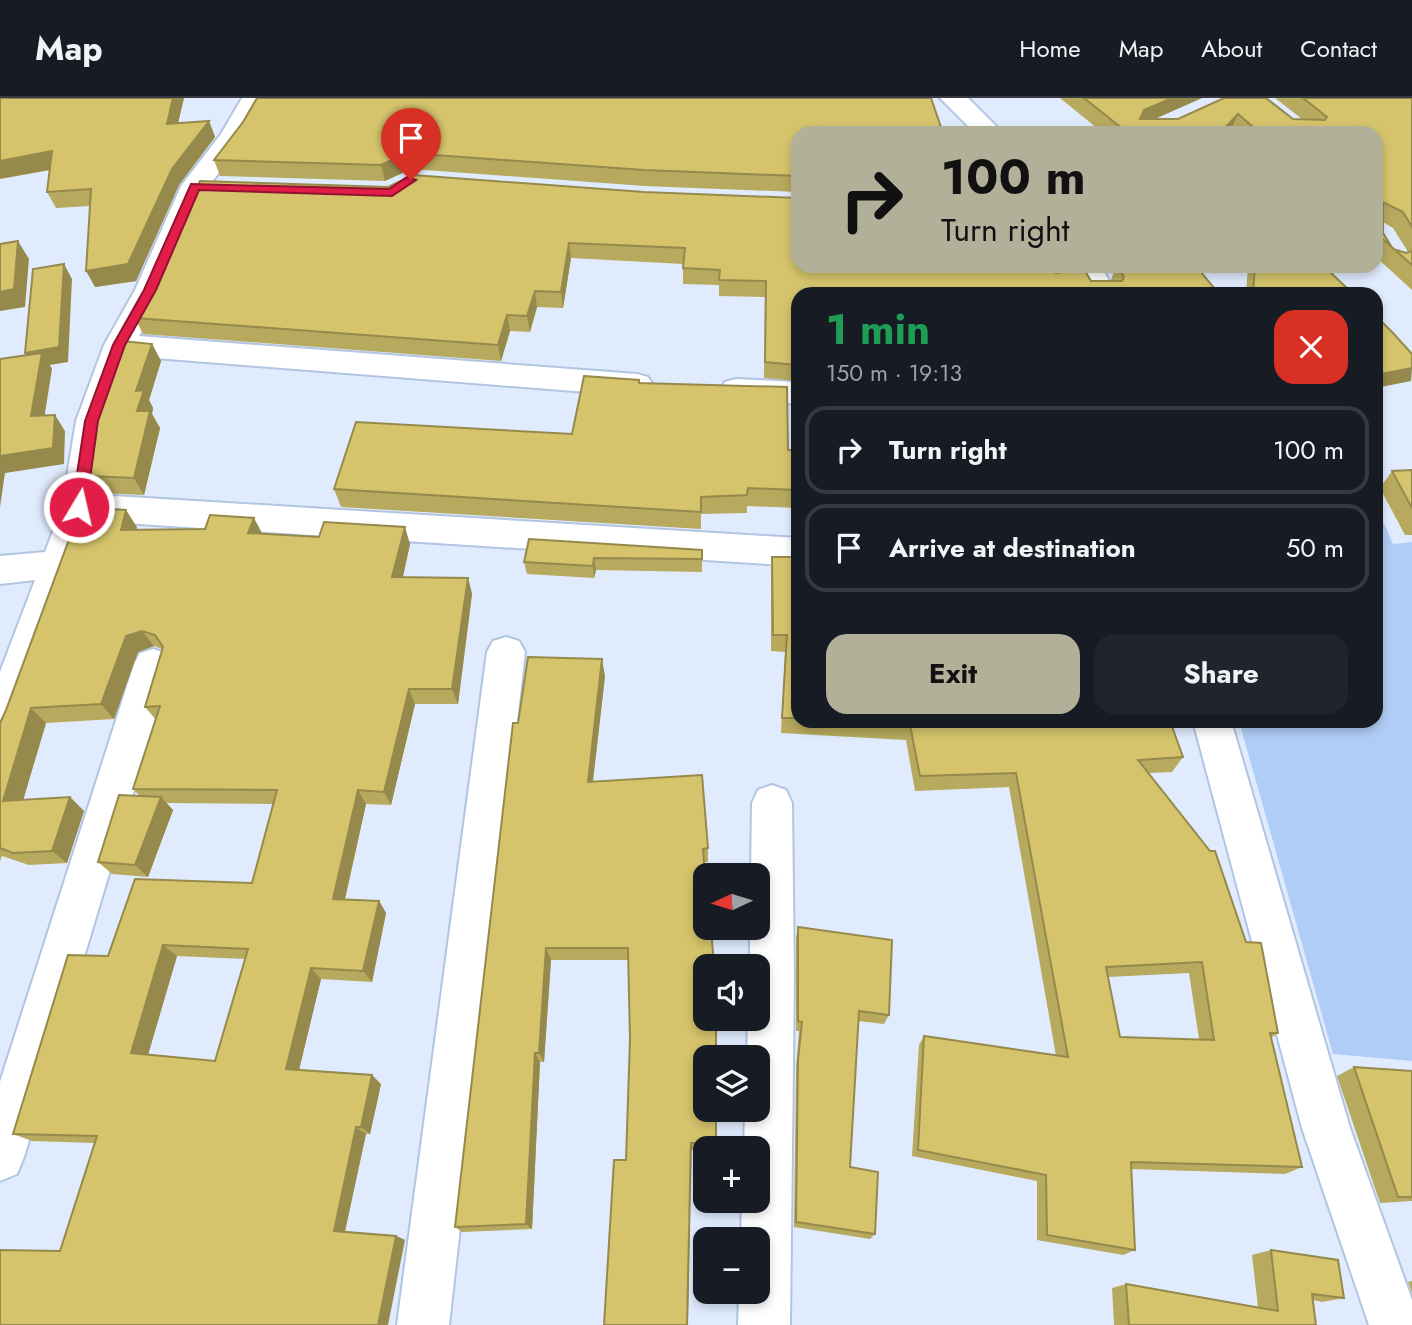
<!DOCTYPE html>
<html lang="en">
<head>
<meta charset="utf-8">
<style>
	:root { --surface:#171b24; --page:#20242c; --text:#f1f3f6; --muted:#9ea1a6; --line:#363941; --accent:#b3b09a }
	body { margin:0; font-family:Jost,sans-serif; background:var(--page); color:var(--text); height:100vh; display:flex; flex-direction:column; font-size:26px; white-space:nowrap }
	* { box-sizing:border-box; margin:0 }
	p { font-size:23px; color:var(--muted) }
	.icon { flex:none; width:38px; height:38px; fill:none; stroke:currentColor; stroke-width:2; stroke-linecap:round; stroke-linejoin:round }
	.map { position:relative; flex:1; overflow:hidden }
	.sheet { position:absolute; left:791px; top:189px; width:592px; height:441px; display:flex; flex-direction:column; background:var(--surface); border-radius:21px; box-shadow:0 4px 10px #0003 }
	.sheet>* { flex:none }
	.top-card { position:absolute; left:791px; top:28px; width:592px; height:147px; border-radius:21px; box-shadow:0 4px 10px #0003; background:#b3b09a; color:#111; overflow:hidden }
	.needle { width:46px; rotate:266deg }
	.tools { position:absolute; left:693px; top:765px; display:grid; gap:14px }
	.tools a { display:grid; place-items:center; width:77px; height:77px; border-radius:14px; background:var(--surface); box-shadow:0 4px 10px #0003; font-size:35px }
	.pin { position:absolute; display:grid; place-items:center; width:60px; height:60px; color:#fff; margin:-72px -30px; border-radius:50% 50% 50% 0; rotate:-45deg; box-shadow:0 0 7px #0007 }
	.pin .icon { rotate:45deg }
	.me { position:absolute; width:77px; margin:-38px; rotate:9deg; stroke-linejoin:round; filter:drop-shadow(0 0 5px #0008) }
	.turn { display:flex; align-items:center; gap:24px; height:147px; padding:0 35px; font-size:32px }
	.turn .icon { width:91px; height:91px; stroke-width:2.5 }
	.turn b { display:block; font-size:49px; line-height:60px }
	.round { display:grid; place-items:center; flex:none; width:74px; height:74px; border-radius:21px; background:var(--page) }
	.headline { display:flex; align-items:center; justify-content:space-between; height:119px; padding:0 35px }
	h1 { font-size:42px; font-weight:700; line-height:52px; color:#1e9e55 }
	.button { display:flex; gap:14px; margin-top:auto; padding:14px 35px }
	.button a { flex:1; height:80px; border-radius:21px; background:var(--accent); color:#111; font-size:28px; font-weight:700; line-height:80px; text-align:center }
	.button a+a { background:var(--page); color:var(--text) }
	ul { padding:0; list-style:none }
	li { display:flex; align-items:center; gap:21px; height:88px; margin:0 14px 10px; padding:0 21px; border:4px solid var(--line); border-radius:21px }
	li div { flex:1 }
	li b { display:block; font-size:26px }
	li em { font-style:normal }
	header { display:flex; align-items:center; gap:42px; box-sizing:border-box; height:98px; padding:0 35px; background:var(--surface); border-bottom:2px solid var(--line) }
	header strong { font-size:33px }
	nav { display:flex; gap:38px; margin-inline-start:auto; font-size:24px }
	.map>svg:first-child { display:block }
</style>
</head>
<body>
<header>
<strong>Map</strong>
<nav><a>Home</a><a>Map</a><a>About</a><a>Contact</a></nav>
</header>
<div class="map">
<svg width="1412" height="1227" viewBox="0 0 1412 1227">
	<rect width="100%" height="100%" fill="#e0ecfe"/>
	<path fill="#b0cdf7" d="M1376 407 1393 446 1412 444V963L1333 956 1239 623H1376Z"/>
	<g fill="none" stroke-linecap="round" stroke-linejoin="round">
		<defs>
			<path id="minor" d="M242 0H268L246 39 208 89 165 192 139 238 637 276 648 279 653 287 648 295 637 298 130 258 108 323 98 397 798 440V468L91 423 19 626 14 638 0 643V574L35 482 0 486V458L45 454 62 409 76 323 104 247 135 192 181 88 221 36Z
				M940 0H968L1003 35H975Z
				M1073 168H1101L1116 196H1086Z
				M736 281 798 284V306L725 300 720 292 725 284Z
				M506 539 519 543 525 554 449 1227H397L487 554 493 543Z
				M153 551 166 555 172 566 24 1059 17 1076 0 1083V984L134 566 140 555Z
				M1193 623H1231L1350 1030 1412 1202V1227H1369L1302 1030Z
				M772 687 786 692 792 705 794 878 790 1227H738L739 1194H758V1141H741L742 1102H758V1050H744L745 1012H758V959H747L748 920H758V868H750V830H758V777H751L752 705 758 692Z"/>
		</defs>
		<use href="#minor" stroke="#b1c5e2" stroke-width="4"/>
		<use href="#minor" fill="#fff" fill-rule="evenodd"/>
	</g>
	<path fill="#b7a95d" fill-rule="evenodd" d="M184 0 178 25 209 23 215 39 179 87 136 183 95 189 90 108 56 110 47 94 50 72Z
		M1060 0H1202L1154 21H1178L1224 0 1293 21H1302L1275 0H1412V192L1376 159V35H1235L1231 32 1228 35H1103ZM1383 124 1393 130 1408 154 1406 155 1393 151 1383 135Z
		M243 24 798 35V94L645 88 411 71 385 83 220 78 214 62Z
		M388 89 644 94 1091 183H1112L1111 182 1116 168H1196L1219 196H798V283L764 280 765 199 719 198V187L683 186V166L571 160 563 210 537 209 530 234 510 233 501 263 143 236 135 220Z
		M1248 168H1324L1353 196H1246Z
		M152 246 161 263 149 302 153 310 152 316 160 330 144 397 101 395 90 378Z
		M639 282V285L788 352H798V410L747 408V415L701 416V431L341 409 334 391 572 336Z
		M1412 372V437H1405L1380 390 1392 373Z
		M137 429 136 432 262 436 410 446 403 479 468 480 472 496 458 606H415L391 707 366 706 345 802 379 803 386 815 372 884 321 881 299 972 381 986 370 1036H366L345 1134 396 1138 405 1142 60 1153 95 1045 32 1043 13 1036 108 858 252 785 274 706 166 705 173 712 148 779 112 776 98 764 140 698 133 691 156 622 145 609 162 551 154 548 138 554 114 621 46 625 23 702 70 699 84 713 67 765 29 767 2 758 0 763V625ZM177 858 245 861 215 963 148 956Z
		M702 452V474L596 472 594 480 527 476 524 464Z
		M772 459H798V623H1170L1183 659 1172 674 1149 675 1278 935 1271 940 1302 1069 1285 1076 1131 1071 1135 1152 1123 1157 1037 1142V1083L912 1058 919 947 924 938 1056 958 1009 689 915 693 906 642 781 635 785 554 771 553V476ZM1189 875 1199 941 1120 939 1108 879Z
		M605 578 593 684 708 750V764H704L716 1050H705V1052H692L626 1062 630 941 628 862H551L544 964H540L532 1131 462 1134 455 1129 518 625Z
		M798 829 889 917 884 926 858 923 850 1069 875 1136 870 1141 794 1129 796 970 799 933H796V840Z
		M1354 969 1412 973V1103L1380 1105 1337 978Z
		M1271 1152 1344 1200 1322 1204 1313 1202 1316 1227H1114L1112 1190 1126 1186 1258 1209 1252 1157Z
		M1412 1183V1195L1408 1184Z"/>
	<path fill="#95894c" d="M173 0H184L174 42 167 26Z
		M1172 0H1202L1139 28 1140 21 1144 12Z
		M1238 16 1231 32 1228 35H1220Z
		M209 23 215 39 179 87 136 183 95 189 86 173 172 71Z
		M52 53 61 70 0 81V63Z
		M407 55 411 71 385 83 381 67Z
		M18 143 29 161 25 209 0 213V194Z
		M569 145 571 160 563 210 561 194Z
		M64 166 72 181 68 264 50 267 52 271 42 334 31 318 34 270 25 255Z
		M535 193 537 209 530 234 527 218Z
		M507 217 510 233 501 263 498 247Z
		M152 246 161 263 149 302 153 310 152 316 160 330 144 397 134 380 137 313 136 293Z
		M1412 270 1411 283 1376 290V277Z
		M55 317 65 333 64 366 5 375 0 409V358Z
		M126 412 137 429 132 449 121 432Z
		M254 420 263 437 248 435Z
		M405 429 410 446 399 496 392 479Z
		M594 460 596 472 594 480 593 468Z
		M468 480 472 496 458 606 452 591Z
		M142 533 154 548 138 554 114 621 101 606 126 538Z
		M602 561 605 578 591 699 588 684Z
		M409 591 415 606 391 707 384 694Z
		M31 610 46 625 19 716 3 703Z
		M358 692 366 706 342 813 333 801Z
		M70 699 84 713 67 765 52 753Z
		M161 699 173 712 148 779 135 767Z
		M379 803 386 815 372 884 363 873Z
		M163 847 177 858 146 964 131 955Z
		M546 850 551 862 544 964 539 955Z
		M311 870 321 881 297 980 286 971Z
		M535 955 540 964 532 1131 526 1126Z
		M372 977 381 986 370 1036 361 1029Z
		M356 1029 366 1036 344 1137 334 1133Z
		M691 1045 688 1227H687Z
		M396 1138 405 1142 388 1227H378Z"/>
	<path fill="#d5c46c" stroke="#95894c" stroke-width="2" fill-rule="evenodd" d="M0 0H173L167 26 209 23 172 71 128 166 86 173 91 91 47 94 52 53 0 63Z
		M257 0H931L943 35H798V78L644 72 407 55 381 67 214 62 243 24Z
		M1084 0H1172L1144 12 1140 21H1178L1224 0H1266L1293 21 1325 22 1327 19 1303 0H1412V129L1403 114 1383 104V135L1393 151 1406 155 1412 153V167L1376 135V35H1260L1238 16 1220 35H1128Z
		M413 77 644 94 798 100V168H1054L1056 175 1084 171 1091 183H1122L1124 179 1118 168H1196L1219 196H798V267L765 264 766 183 719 182 720 172 683 170 685 150 569 145 561 194 535 193 527 218 507 217 498 247 135 220 160 177 200 83 388 89Z
		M18 143 14 191 0 194V146Z
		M64 166 59 249 25 255 33 171Z
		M1255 168H1324L1353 196H1253Z
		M1376 218 1393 235 1412 256V270L1376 277Z
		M122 243 152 246 136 293 144 292 137 313H150L134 380 90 378 100 306Z
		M42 255 31 318 55 317 53 350 0 358V261Z
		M584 278 639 282V285L787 289 788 352H798V392L748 390 747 397 701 399V414L334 391 356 324 572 336Z
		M1412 372V410L1392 373Z
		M81 409 126 412 121 432 205 431 210 417 254 420 248 435 319 439 324 424 405 429 392 479 468 480 452 591H409L384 694 358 692 333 801 379 803 363 873 311 870 286 971 372 977 361 1029H356L334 1133 396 1138 378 1227H0V1152L60 1153 97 1038 13 1036 68 857 108 858 135 781 252 785 277 692 133 691 160 608 145 609 163 549 155 537 142 533 126 538 101 606 31 610 3 703 70 699 52 753 13 755 0 750V625L6 612ZM163 847 248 851 215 963 131 955Z
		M529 441 702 452V461L594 460 593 468 524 464Z
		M772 459H798V620H782L787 537H773Z
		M528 559 602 561 588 684 702 677 708 750 703 751 705 777V830H711L714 868H705V920H716V959H705V1012H716V1045H691L687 1227H604L614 1062H626L630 941 628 850H546L539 955H535L526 1126 455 1129 513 625H518Z
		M840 623H1170L1183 659 1138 662 1210 753H1215L1246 844 1261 845 1278 935H1270L1302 1069 1131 1064 1135 1152 1047 1137 1046 1077 918 1052 924 938 1068 959 1016 675 920 678 910 627ZM1202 864 1214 942 1120 939 1106 869Z
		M119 697 161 699 135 767 98 764Z
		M798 829 892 842 889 917 859 913 850 1069 878 1074 875 1136 796 1124 798 962 802 924 798 923Z
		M1354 969 1412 973V1099H1398Z
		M1271 1152 1338 1162 1344 1200 1312 1196 1316 1227H1129L1126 1186 1278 1213Z"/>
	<path fill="#e11d48" stroke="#92132f" stroke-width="2" d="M407 79 416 82 392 98 199 92 156 192 125 247 98 323 86 409 84 413H74L72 409 85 323 113 247 144 192 191 86 389 91Z"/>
</svg>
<div class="tools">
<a><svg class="needle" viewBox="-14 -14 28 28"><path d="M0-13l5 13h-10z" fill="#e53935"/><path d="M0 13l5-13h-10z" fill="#9ea1a6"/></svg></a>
<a><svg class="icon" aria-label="sound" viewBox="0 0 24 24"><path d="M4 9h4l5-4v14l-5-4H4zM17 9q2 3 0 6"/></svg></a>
<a><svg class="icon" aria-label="layers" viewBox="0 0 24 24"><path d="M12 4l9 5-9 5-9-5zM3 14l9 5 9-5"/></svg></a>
<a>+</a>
<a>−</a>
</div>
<div class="pin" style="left:411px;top:82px;background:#d93025"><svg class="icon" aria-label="arrive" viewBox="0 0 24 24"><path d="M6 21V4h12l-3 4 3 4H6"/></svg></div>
<svg class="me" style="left:79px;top:409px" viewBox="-20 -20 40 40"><circle r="17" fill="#e11d48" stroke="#fff" stroke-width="3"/><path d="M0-11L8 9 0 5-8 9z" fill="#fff"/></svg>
<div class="top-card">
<div class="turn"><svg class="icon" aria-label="right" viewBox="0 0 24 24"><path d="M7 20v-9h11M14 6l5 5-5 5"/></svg><div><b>100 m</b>Turn right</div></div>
</div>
<section class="sheet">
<div class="headline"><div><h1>1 min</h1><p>150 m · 19:13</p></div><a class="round" style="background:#d93025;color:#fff"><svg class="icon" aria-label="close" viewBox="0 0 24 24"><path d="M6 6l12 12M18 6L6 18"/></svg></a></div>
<ul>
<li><svg class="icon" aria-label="right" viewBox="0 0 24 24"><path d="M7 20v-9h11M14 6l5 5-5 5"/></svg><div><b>Turn right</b></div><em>100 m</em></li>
<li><svg class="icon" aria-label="arrive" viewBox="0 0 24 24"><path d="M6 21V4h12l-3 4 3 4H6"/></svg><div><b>Arrive at destination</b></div><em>50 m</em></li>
</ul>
<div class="button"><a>Exit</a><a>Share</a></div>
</section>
</div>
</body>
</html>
